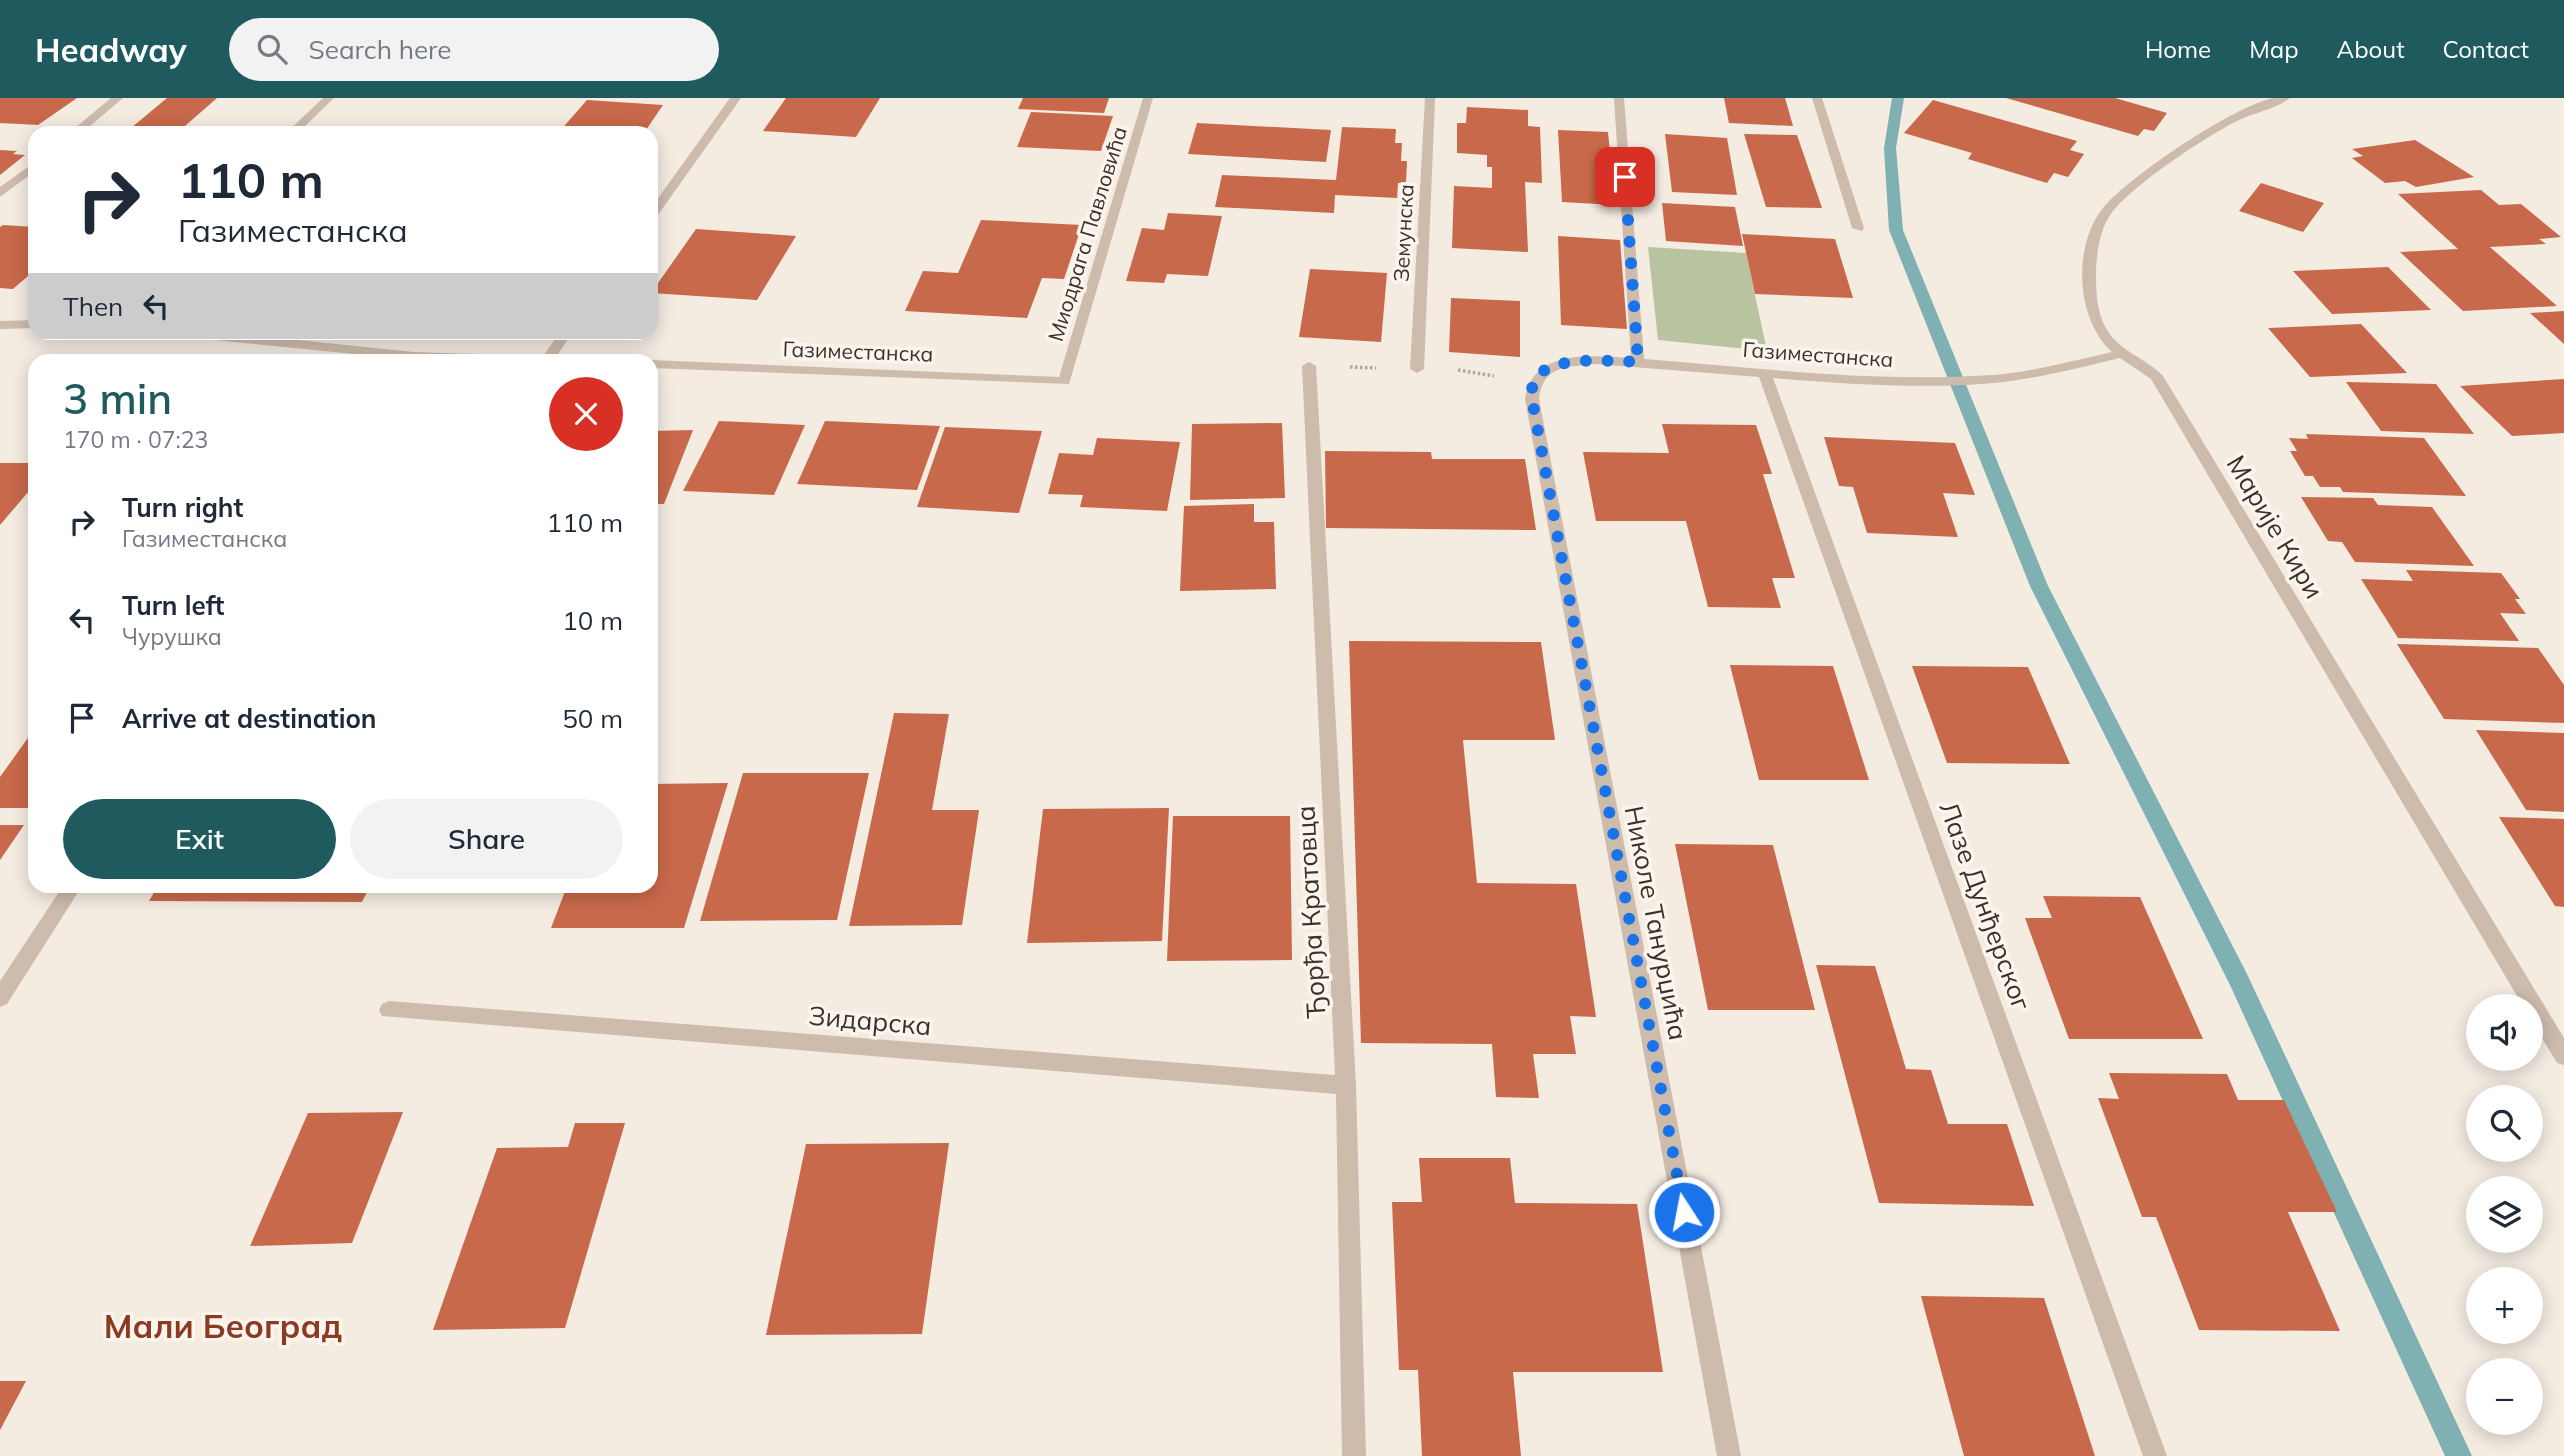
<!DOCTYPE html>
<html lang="en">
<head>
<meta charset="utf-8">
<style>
	:root { --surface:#fff; --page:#f2f2f3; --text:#1f2937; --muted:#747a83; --accent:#1f5a5e }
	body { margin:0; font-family:Mulish,sans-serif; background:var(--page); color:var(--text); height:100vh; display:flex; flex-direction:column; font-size:26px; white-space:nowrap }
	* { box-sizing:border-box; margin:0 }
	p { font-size:23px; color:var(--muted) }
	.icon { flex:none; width:38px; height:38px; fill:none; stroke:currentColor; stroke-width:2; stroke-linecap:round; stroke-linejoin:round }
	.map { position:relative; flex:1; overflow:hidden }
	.sheet { position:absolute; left:28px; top:256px; width:630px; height:539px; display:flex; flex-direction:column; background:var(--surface); border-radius:21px; box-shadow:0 4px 18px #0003 }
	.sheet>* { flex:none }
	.guide { position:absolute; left:28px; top:28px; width:630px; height:214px; border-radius:21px; box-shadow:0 4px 18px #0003; background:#fff; color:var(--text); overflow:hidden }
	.buttons { position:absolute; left:2466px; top:896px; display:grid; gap:14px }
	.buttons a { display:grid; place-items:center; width:77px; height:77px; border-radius:50%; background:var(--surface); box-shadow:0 4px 18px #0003; font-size:35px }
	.pin { position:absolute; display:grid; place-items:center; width:60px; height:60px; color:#fff; margin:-30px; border-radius:14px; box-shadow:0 4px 10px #0006 }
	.me { position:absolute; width:77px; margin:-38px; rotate:349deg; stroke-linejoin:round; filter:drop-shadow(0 0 5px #0008) }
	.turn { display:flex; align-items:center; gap:24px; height:147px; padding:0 35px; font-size:32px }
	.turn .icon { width:91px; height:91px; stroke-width:2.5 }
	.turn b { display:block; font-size:49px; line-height:60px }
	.then { display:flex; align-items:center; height:66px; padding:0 35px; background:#0003; gap:14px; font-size:26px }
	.round { display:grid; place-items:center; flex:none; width:74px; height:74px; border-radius:37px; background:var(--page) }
	.head { display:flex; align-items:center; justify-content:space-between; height:119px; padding:0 35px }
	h1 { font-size:42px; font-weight:600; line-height:52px; color:var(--accent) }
	.primary-button { display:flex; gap:14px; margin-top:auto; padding:14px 35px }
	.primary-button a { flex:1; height:80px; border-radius:42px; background:var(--accent); color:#fff; font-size:28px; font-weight:600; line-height:80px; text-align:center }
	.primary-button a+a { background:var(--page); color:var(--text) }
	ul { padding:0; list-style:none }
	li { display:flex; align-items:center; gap:21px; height:98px; padding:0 35px }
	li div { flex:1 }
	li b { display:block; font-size:26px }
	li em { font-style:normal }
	header { display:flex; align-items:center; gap:42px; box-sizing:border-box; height:98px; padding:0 35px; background:var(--accent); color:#fff }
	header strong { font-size:33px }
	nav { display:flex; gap:38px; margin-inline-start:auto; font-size:24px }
	.search { width:490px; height:63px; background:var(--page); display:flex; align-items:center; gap:18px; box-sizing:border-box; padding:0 24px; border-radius:38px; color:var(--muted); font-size:26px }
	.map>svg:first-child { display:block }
</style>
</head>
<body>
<header>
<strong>Headway</strong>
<div class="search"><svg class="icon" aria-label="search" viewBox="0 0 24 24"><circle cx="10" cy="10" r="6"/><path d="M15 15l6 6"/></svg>Search here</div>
<nav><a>Home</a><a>Map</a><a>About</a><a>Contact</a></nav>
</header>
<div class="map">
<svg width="2564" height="1358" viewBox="0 0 2564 1358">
	<rect width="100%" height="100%" fill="#f4ebe1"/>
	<path fill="#b8c4a0" d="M1648 149 1746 155 1767 253 1658 242Z"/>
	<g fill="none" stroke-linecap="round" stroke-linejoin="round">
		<path fill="#7fb0b2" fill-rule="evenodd" d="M1892 0H1904L1896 50 1903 132 2048 488 2247 876 2472 1358H2445L2230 887 2030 488 1889 132 1884 50Z"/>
	</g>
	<path fill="#c8694b" d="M0 0H77L38 27 0 25Z
		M167 0H217L177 35H125Z
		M786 0H880L856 39 763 33Z
		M1023 0H1109L1104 15 1018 11Z
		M1724 0H1785L1793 28 1729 25Z
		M2006 0H2115L2167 15 2154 33 2144 31 2138 38Z
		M587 2 663 7 644 35H558Z
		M1933 2 2077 43 2070 52 2084 56 2068 79 2054 75 2047 85 1968 61 1972 55 1904 35Z
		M1467 9 1528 12V28L1540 29 1542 85 1525 84 1528 154 1452 150 1454 88 1492 90V69H1487V57L1457 55V25H1466Z
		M1031 14 1113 18 1101 53 1017 49Z
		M1197 25 1331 32 1326 64 1188 56Z
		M1342 29 1396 31 1395 45H1402L1401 63H1407L1406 85H1398L1397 100 1335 97 1334 115 1215 109 1222 77 1336 82Z
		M1558 32 1608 34 1615 107 1562 104Z
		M1665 36 1727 40 1737 97 1672 94Z
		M1744 36 1797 37 1822 110 1766 109Z
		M2415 42 2474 79 2416 89 2405 83 2385 85 2352 60 2363 58 2352 51Z
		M0 52 17 53 13 56 25 57 0 77Z
		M2261 85 2324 105 2303 134 2239 113Z
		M2481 92 2499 107 2521 106 2561 139 2539 141 2546 146 2490 149 2557 208 2463 213 2400 154 2458 151 2398 96Z
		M1662 105 1735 109 1743 148 1666 143Z
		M1168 115 1222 118 1208 178 1167 176 1164 185 1126 183 1142 130 1164 132Z
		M981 122 1082 127 1064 181 1042 180 1027 220 905 213 923 173 958 175Z
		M3 127 35 129V172L13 191 0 190V129Z
		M696 131 796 138 757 202 651 195Z
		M1742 136 1835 141 1853 200 1755 196Z
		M1558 138 1620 142 1627 231 1561 227Z
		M2388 169 2431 212 2332 216 2293 173Z
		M1310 171 1387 175 1381 244 1299 239Z
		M1451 200 1520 203V259L1449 254Z
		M2564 213V246L2530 215Z
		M2361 226 2407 275 2310 279 2268 230Z
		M2564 281V335L2512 338 2460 288Z
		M2346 284 2436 286 2474 336 2381 333Z
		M719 323 805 327 774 397 683 393Z
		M825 323 940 328 917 392 797 386Z
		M1282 325 1285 400 1190 402 1192 326Z
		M1662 326 1756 327 1772 376H1763L1795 480H1772L1781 510 1708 509 1686 423H1596L1583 354 1669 355Z
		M945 329 1042 333 1019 415 917 409Z
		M693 332 664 406H651V333Z
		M2306 336 2424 340 2466 398 2343 394 2340 389H2320L2313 378H2305L2290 353H2297L2289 340 2308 341Z
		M1824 339 1955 345 1975 397 1943 395 1958 439 1867 435 1853 389 1839 388Z
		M1097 340 1180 344 1167 413 1080 409 1083 397 1048 396 1059 355 1093 357Z
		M1325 353 1431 354 1432 361H1525L1536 432 1326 430Z
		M0 365H35V386L0 427Z
		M2301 399 2373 400 2378 407 2432 409 2474 468 2355 464 2342 444 2328 443Z
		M1254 406V424H1274L1276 491 1180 493 1184 408Z
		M2406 472 2501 475 2520 501H2515L2526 516 2500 515 2519 543 2398 540 2361 481 2413 483Z
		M1349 543 1541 544 1555 642H1463L1477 785 1576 786 1596 919 1570 918 1576 956H1533L1539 1000 1496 999 1492 946 1361 945Z
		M2397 546 2538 550 2564 587V625L2444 621Z
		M1730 567 1833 568 1869 682H1759Z
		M1912 568 2028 569 2070 666 1947 665Z
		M894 615 949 616 932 712H979L962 827 849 828Z
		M35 630V710H0V679Z
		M2476 632 2564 635V714L2526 712Z
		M743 675H869L837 822 700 823Z
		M728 685 684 830H551L567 788H651V686Z
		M1169 710 1162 843 1027 845 1043 711Z
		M1173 718H1290L1292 862 1167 863Z
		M2499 719 2564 721V809L2555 808Z
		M0 727H24L0 762Z
		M1675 746 1773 747 1815 912H1708Z
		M158 788H370L362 804 149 803Z
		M2043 798 2140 799 2203 941H2069L2025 820H2052Z
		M1816 867 1875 868 1906 971 1931 972 1948 1026H2007L2034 1108 1879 1105Z
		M2109 975 2227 976 2238 1002H2284L2337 1114H2288L2340 1233 2199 1232 2156 1119H2142L2098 1000 2119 1001Z
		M403 1014 352 1145 250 1148 308 1015Z
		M575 1025H625L565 1230 433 1232 497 1050 568 1049Z
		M949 1045 922 1236 766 1237 806 1046Z
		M1419 1060H1510L1515 1105 1637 1106 1663 1274H1513L1521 1358H1422L1418 1272H1399L1392 1104H1422Z
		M1921 1198 2044 1200 2095 1358H1964Z
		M0 1283H26L0 1332Z"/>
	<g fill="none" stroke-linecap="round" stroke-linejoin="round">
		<path stroke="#b9a596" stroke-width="3.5" stroke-dasharray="2.5 2.5" stroke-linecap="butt" d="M1350 269 1376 270
			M1458 272 1494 278"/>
		<path fill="#cdbbac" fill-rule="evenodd" d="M111 0H123L82 35H69Z
			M323 0H334L298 35H286Z
			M730 0H741L655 121 651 122V110Z
			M1143 0H1153L1069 286 651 270V262H649H651L1059 279Z
			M1425 0H1435L1424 271 1417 275 1410 271Z
			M1614 0H1624L1644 261C1760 270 1876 285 1992 277 2033 274 2072 263 2112 254 2076 221 2072 149 2103 110 2128 79 2235 7 2274 0 2279 0 2285 0 2290 0 2276 11 2253 15 2237 23 2205 39 2131 88 2111 116 2099 132 2096 158 2096 178 2096 197 2097 218 2109 235 2122 254 2147 261 2163 278L2564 940V967L2557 965 2530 920V908H2523L2151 281 2120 260C2082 269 2044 279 2004 284 1928 292 1850 286 1773 280L2167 1358H2143L1759 279 1595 266C1567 269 1543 267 1539 301L1741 1358H1717L1525 301C1532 250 1593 258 1631 260Z
			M1812 0H1822L1864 130 1862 133 1852 130Z
			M35 64V73L0 99V89Z
			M35 222V230L0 231V223Z
			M169 234H219L414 254 543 258 560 234H573L556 259 558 262H414L175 238Z
			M1309 264 1316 268 1356 987 1366 1358H1342L1336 996 382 918 379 912 382 906 389 903 1335 977 1302 268Z
			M63 788H82L7 906 0 909V883Z"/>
	</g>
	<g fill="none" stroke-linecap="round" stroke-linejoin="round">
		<path stroke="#1a73e8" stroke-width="12" stroke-dasharray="0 21.6" d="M1625 79 1638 264C1613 263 1552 257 1536 280 1531 286 1532 294 1532 301L1684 1114"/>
	</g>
	<g text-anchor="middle" stroke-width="7" stroke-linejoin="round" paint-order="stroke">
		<g font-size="21" fill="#3b302b" stroke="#fbf5ee">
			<text transform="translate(1404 135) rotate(-87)" y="7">Земунска</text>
			<text transform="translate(1088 136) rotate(-73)" y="7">Миодрага Павловића</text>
			<text transform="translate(858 254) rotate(2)" y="7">Газиместанска</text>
			<text transform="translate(1818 257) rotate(4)" y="7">Газиместанска</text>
		</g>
		<g font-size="26" fill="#3b302b" stroke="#fbf5ee">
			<text transform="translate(2275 429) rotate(59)" y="9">Марије Кири</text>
			<text transform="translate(1985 808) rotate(70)" y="9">Лазе Дунђерског</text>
			<text transform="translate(1311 814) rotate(-93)" y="9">Ђорђа Кратовца</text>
			<text transform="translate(1656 825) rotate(79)" y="9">Николе Танурџића</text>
			<text transform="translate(870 923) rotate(5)" y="9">Зидарска</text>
		</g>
		<g font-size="33" font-weight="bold" fill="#8c3b22" stroke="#fbf5ee">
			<text x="223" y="1240">Мали Београд</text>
		</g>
	</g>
</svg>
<div class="buttons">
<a><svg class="icon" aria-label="sound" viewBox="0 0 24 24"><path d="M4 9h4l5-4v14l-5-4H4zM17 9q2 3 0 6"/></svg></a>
<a><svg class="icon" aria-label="search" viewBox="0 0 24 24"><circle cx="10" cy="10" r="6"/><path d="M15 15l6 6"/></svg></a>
<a><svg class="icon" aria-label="layers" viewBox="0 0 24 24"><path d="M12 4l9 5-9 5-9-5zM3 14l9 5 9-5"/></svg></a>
<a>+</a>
<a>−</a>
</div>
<div class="pin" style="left:1625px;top:79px;background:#d93025"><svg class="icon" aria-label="arrive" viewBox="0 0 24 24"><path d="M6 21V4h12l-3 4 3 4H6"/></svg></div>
<svg class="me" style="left:1684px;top:1114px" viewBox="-20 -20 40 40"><circle r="17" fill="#1a73e8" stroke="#fff" stroke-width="3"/><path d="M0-11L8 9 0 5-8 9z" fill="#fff"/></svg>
<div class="guide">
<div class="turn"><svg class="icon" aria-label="right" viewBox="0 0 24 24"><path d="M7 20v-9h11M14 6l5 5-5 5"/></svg><div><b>110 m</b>Газиместанска</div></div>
<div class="then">Then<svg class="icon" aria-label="left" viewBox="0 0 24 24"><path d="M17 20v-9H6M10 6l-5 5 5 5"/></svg></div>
</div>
<section class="sheet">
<div class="head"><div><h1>3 min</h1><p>170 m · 07:23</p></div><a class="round" style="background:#d93025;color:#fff"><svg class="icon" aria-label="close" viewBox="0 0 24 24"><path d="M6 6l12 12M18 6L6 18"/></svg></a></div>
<ul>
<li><svg class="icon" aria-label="right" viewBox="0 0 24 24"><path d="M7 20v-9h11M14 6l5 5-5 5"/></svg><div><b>Turn right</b><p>Газиместанска</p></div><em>110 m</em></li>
<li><svg class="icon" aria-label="left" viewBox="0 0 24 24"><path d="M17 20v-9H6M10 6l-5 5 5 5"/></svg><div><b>Turn left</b><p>Чурушка</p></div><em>10 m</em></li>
<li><svg class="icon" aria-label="arrive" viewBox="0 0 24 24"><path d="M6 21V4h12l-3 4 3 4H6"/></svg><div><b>Arrive at destination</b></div><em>50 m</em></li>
</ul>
<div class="primary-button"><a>Exit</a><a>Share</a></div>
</section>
</div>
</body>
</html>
